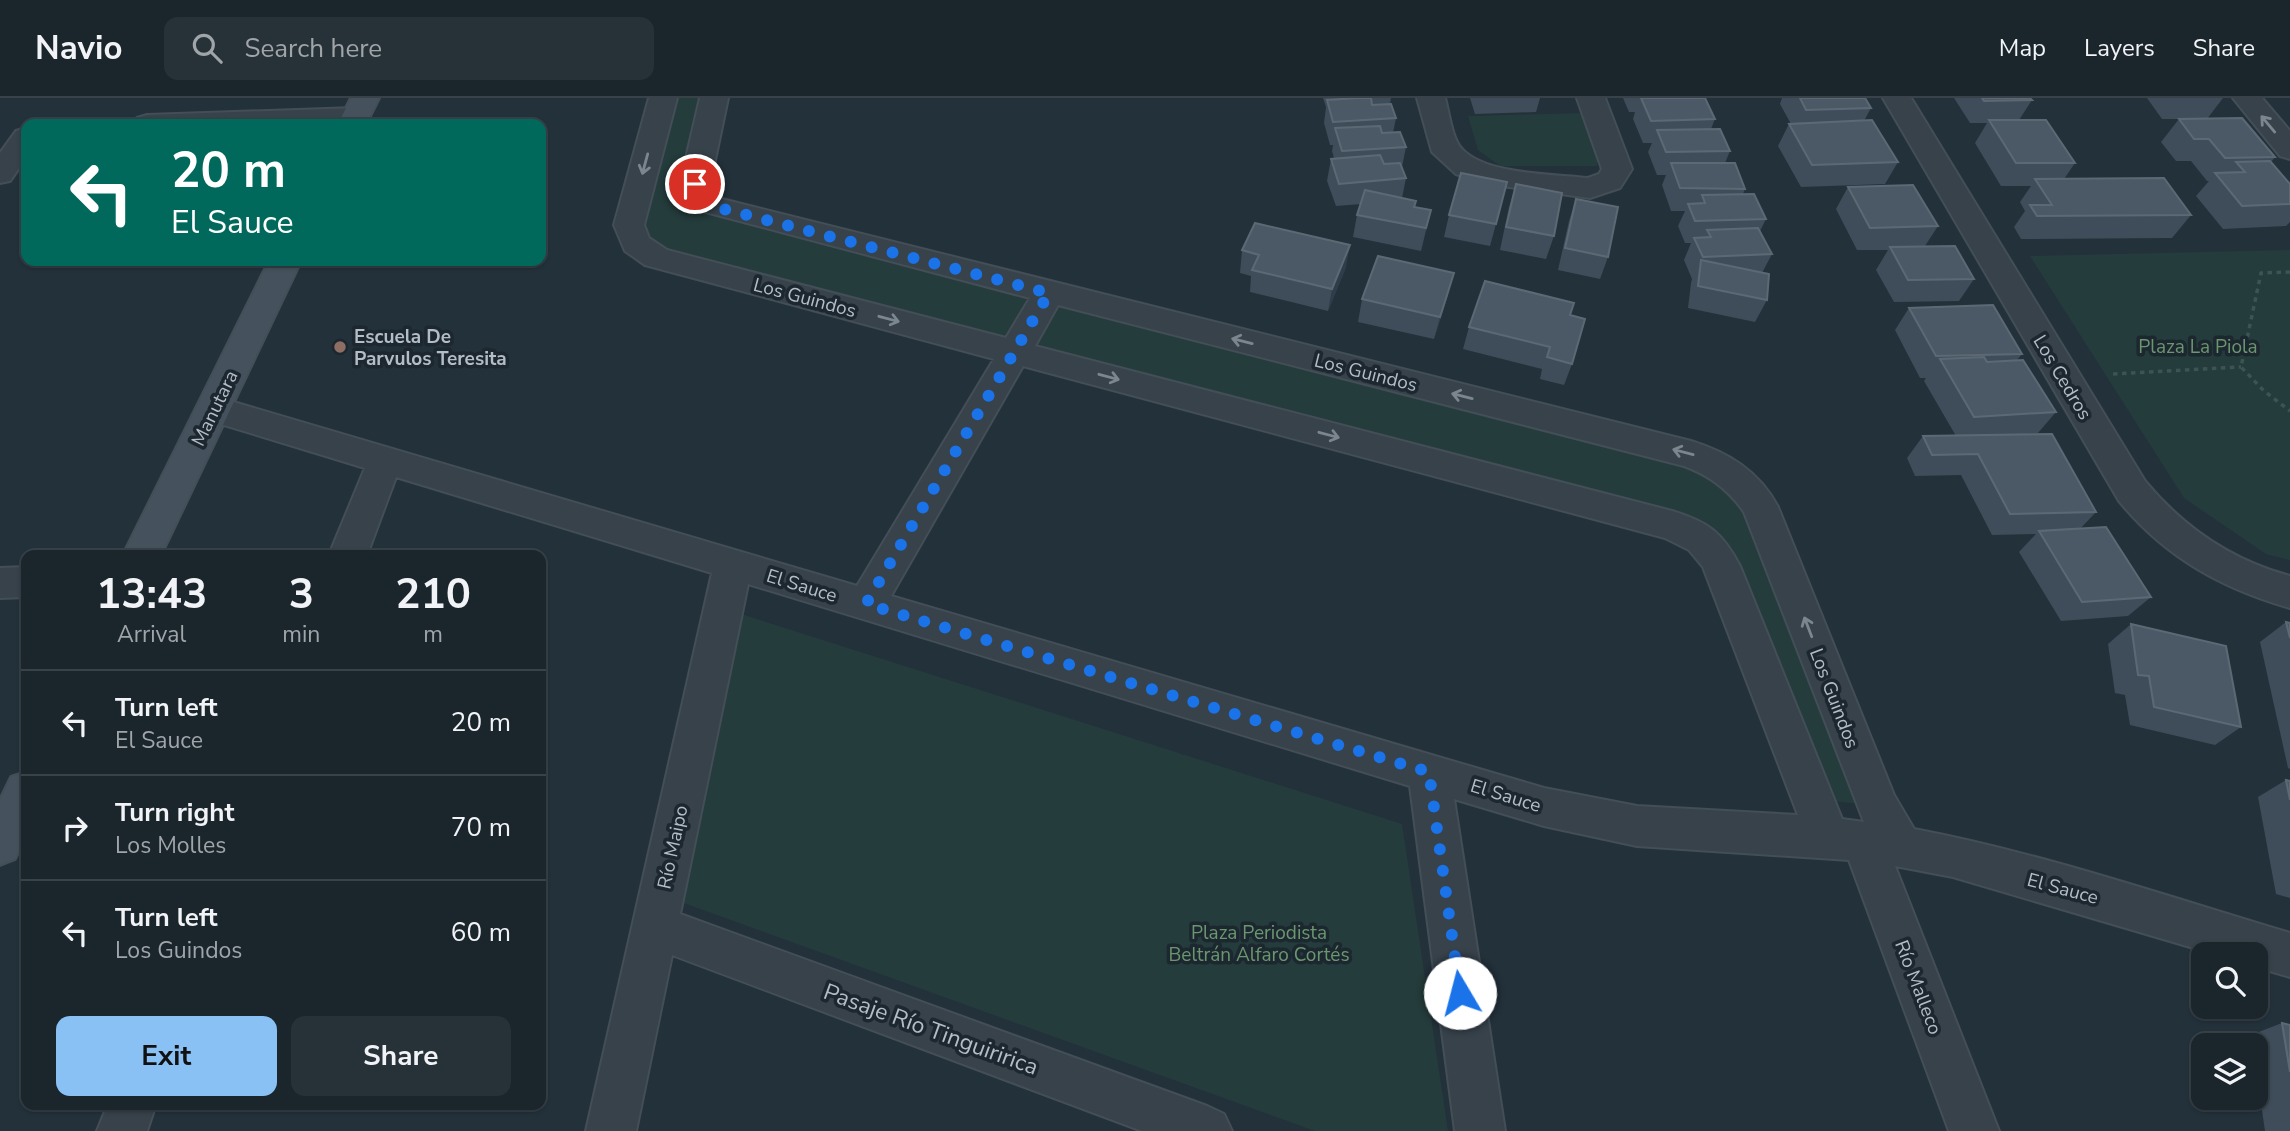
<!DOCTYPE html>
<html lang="en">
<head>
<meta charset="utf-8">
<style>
	:root { --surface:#1a252c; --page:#273138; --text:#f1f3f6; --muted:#9fa5a9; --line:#384248; --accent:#8ac1f5 }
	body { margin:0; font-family:"Nunito Sans",sans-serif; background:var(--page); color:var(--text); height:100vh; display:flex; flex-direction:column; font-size:26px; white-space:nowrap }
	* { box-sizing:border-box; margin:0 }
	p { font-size:23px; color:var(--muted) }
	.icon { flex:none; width:38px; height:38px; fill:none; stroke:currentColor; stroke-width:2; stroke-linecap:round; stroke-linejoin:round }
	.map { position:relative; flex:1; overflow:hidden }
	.details { position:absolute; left:21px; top:452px; width:525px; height:560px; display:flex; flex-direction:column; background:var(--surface); border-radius:14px; box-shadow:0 2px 5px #0004,0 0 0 2px var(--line) }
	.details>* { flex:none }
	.guide { position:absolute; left:21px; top:21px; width:525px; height:147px; border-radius:14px; box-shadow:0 2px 5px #0004,0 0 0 2px var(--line); background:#00695c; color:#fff; overflow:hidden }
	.buttons { position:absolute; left:2191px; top:844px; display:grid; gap:14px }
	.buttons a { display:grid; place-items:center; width:77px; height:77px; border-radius:14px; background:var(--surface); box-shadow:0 2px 5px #0004,0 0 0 2px var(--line); font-size:35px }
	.pin { position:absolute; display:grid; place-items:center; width:60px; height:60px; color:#fff; margin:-30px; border:4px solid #fff; border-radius:50%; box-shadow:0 2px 7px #0007 }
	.me { position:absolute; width:77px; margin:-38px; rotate:352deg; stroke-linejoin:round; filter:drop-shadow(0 0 5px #0008) }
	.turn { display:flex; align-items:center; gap:24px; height:147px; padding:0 35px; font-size:32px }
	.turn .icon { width:91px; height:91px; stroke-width:2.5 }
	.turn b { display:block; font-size:49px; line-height:60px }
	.eta { display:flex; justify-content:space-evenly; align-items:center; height:119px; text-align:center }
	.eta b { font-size:42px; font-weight:700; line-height:49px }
	.button { display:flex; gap:14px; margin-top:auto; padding:14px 35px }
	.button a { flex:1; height:80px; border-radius:14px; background:var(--accent); color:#111; font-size:28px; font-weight:700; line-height:80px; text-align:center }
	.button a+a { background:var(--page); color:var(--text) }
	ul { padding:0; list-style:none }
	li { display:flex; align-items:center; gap:21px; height:105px; padding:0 35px; border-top:2px solid var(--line) }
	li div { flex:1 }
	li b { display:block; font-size:26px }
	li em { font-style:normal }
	header { display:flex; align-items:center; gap:42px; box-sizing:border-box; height:98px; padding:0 35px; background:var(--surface); border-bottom:2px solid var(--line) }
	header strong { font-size:33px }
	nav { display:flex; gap:38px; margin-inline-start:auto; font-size:24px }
	.search { width:490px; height:63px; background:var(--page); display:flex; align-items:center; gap:18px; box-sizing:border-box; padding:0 24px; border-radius:14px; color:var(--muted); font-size:26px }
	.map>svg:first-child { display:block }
</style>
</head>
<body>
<header>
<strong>Navio</strong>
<div class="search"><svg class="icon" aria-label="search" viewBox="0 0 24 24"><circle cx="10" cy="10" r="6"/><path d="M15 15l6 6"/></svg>Search here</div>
<nav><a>Map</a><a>Layers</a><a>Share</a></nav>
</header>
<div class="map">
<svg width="2290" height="1033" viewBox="0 0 2290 1033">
	<rect width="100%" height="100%" fill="#23313b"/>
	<path fill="#253c3c" d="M667 0H709L694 99 1678 354 1737 386 1870 707 1823 702 1716 454 658 157 634 120Z
		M1584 15 1598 52 1597 68H1500L1478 52 1468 18Z
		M2290 152V462L2266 456 2184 400 2030 158Z
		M738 515 1402 726 1448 1033H1315L681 804Z"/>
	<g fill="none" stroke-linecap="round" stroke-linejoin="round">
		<defs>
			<path id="street" d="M649 0H677L644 127 649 140 667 152 1006 240 1030 200 694 111 683 97 680 86 700 0H728L710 86 711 94 722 101 1691 343C1729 355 1759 373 1778 409L1894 697 1914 731C2041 755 2166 798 2290 835V879L2256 869V856H2214L1953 779 1895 768 1999 1033H1949L1849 762 1637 748 1544 728 1454 701 1505 1033H1455L1410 688 748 486 680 816 1207 1008 1224 1016 1232 1033H1142L672 857 636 1033H586L712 475 396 379 367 457H329L365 370 201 320 196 311 201 302 213 298 857 488 994 261 645 167 625 153 614 127ZM1058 207 1684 368C1709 377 1729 392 1744 414L1864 724 1842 721 1740 468C1722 434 1708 424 1672 413L1035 248ZM1023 268 1665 440 1689 452 1703 469 1798 717 1637 708 1544 690 891 498Z
				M1417 0H1445C1449 14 1452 41 1462 51 1486 77 1554 76 1588 80L1599 76 1602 71 1577 0H1605L1632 71 1620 90 1590 100 1487 86 1456 76 1432 54Z
				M1883 0H1911L2145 383C2184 430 2231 462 2290 478V510C2221 490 2165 459 2119 403Z
				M2233 0H2262L2290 33V61L2280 58Z
				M355 10 365 13 369 19 365 25 133 26 137 20 147 17Z
				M26 30V60L10 83 0 85V55L16 33Z
				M26 469V499L0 500V470Z
				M108 1006H156L147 1033H97Z"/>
			<path id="secondary" d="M351 0H379L366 26H338Z
				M269 163H301L161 457H123Z
				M26 674V738L15 761 0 767V702L11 679Z"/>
		</defs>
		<use href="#street" stroke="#434e57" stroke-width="4"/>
		<use href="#secondary" stroke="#434e57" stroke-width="4"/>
		<path stroke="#3e5453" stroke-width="3.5" stroke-dasharray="4.5 4.5" stroke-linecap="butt" d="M2290 174 2261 175 2241 269 2264 293 2290 313
			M2113 276 2241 269"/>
		<use href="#street" fill="#37424b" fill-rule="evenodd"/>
		<use href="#secondary" fill="#45525e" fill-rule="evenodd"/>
	</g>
	<path fill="#3f4d5a" d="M1323 0H1391L1390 6 1396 20 1393 35 1406 49 1402 69 1406 80 1402 100 1416 103 1415 109 1431 112 1421 153 1353 139 1357 117 1361 106 1336 108 1327 83 1331 61 1334 60 1332 53 1333 47H1330L1324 25 1326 9Z
		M1470 0H1540L1536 14 1475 16Z
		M1623 0H1705L1715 21 1711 31 1730 53 1725 65 1745 91 1743 96 1766 121 1760 133 1772 156 1762 175 1767 202 1755 224 1688 210 1691 185 1692 181 1684 162 1691 145H1685L1678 128 1685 113H1671L1662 87 1666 77H1657L1648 54 1652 45H1643L1633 21 1635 14H1629Z
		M1782 0H1800L1871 10 1864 23 1898 64 1885 86 1801 89 1778 48 1789 26H1791L1780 6Z
		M1954 0H2030L2032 2 2019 22 2075 65 2064 81 2191 117 2172 140 2021 141 2014 129 2025 113 2020 104 2031 88H2001L1975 45 1987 25H1970Z
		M2147 0H2223L2207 21H2162Z
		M2179 21 2275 59 2271 64 2290 86V124L2286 128 2223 131 2196 98 2209 83H2207L2191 63H2176L2161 44Z
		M1516 86 1554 138 1546 161 1500 152 1509 109Z
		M1848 89 1938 128 1925 148 1974 181 1959 203 1894 204 1876 172 1888 152H1857L1836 111Z
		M1576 101 1608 159 1600 181 1558 172 1569 123Z
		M1449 117 1496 126 1490 148 1444 139Z
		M1242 152 1346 169 1328 213 1250 194 1251 178 1240 175Z
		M1448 197 1434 241 1358 224 1362 201Z
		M1909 210 2022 256 2017 262 2056 314 2038 335 2016 337 2096 414 2080 431 2151 499 2128 518 2061 523 2019 454 2036 436 1992 437 1961 377 1915 378 1907 360 1923 338H1956L1924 283 1926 280H1920L1895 232Z
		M1570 217 1572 266 1564 287 1540 281 1542 271 1463 251 1469 229Z
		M2286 524 2290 525V671L2288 670 2260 544Z
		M2131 526 2241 629 2215 647 2130 627 2125 597 2115 595 2108 546Z
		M2286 682 2290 683V800L2276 796 2258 699Z
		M2282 925 2290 927V1033H2265L2256 971V947H2252L2251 937Z"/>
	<path fill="#2e3d49" d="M1350 147 1346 169 1328 213 1332 191Z
		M1454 175 1448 197 1434 241 1440 219Z"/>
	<path fill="#4b5966" stroke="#5c6975" stroke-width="2" d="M1357 0H1371L1372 7 1391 6 1396 20 1333 24 1327 2Z
		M1641 0H1705L1715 21 1651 23Z
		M1800 0H1865L1871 10 1806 12Z
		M1982 0H2030L2032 2 1984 3Z
		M2242 20 2275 59 2225 60 2209 41H2194L2179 21Z
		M1872 22 1898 64 1812 67 1789 26Z
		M1989 22H2046L2075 65H2016Z
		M1380 28 1382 35 1400 34 1406 49 1342 53 1335 30Z
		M1720 31 1730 53 1666 54 1657 32Z
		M1380 57 1384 66 1400 65 1406 80 1339 86 1331 61Z
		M2270 63 2290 86V106L2242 108 2215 75 2245 74 2236 64Z
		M1671 65H1735L1745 91 1680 90Z
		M1461 75 1507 84 1496 126 1449 117Z
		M2164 80 2191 117 2037 118 2030 107H2052L2035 81Z
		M1516 86 1562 95 1554 138 1506 129Z
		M1913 87 1938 128 1870 130 1848 89Z
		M1365 92 1416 103 1414 109 1431 112 1426 130 1357 117Z
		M1754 96 1766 121 1695 123 1688 106 1705 105 1702 97Z
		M1576 101 1618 109 1608 159 1565 150Z
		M1255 125 1350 147 1332 191 1252 172 1259 157 1242 152Z
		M1758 130 1772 156 1703 159 1694 140 1711 139 1707 132Z
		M1955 148 1974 181 1908 182 1890 149Z
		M1378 158 1454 175 1440 219 1362 201Z
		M1701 162 1769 176 1767 202 1698 188Z
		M1485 183 1574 205 1570 217 1585 221 1572 266 1547 259 1550 249 1469 229Z
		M1993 207 2022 256 1936 258 1909 210Z
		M1984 259 1987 264 2023 262 2056 314 1974 319 1940 261Z
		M2052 336 2096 414 2010 416 1978 356 1932 357 1923 338Z
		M2106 429 2151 499 2082 504 2039 433Z
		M2286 524 2290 525V540Z
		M2131 526 2226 548 2241 629 2154 609 2149 578 2138 577Z
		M2286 682 2290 683V702Z
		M2282 925 2290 927V974Z"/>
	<defs><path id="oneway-shaft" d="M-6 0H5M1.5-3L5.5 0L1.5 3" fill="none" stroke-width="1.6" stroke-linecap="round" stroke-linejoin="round" transform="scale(1.75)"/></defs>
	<g stroke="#7b868f">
		<use href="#oneway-shaft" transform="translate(2268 26) rotate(-130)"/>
		<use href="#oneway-shaft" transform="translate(645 66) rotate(105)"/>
		<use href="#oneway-shaft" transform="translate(889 221) rotate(15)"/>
		<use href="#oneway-shaft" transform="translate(1242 243) rotate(-166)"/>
		<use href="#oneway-shaft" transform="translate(1109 279) rotate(15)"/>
		<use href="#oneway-shaft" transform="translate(1462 298) rotate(-166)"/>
		<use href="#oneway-shaft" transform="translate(1329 337) rotate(15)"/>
		<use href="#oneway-shaft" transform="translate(1683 354) rotate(-165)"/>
		<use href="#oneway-shaft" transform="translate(1808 529) rotate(-111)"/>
	</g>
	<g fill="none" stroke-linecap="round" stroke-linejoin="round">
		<path stroke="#1a73e8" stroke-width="12" stroke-dasharray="0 21.6" d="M695 86C696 99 702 103 712 108L1049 195 866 506 1429 674 1460 895"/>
	</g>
	<circle fill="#8d6e63" stroke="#1c2730" stroke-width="2.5" cx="340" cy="249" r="7"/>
	<g text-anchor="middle" stroke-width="7" stroke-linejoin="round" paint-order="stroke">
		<g font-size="19" fill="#b3bdc7" stroke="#1c2730">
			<text transform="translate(805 199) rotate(15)" y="7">Los Guindos</text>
			<text transform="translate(1366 274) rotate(14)" y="7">Los Guindos</text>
			<text transform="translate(2063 279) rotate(59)" y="7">Los Cedros</text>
			<text transform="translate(214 310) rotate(-64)" y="7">Manutara</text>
			<text transform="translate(802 487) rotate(17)" y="7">El Sauce</text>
			<text transform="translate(1835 600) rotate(69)" y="7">Los Guindos</text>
			<text transform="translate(1506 697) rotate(17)" y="7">El Sauce</text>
			<text transform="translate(672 749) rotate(-78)" y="7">Río Maipo</text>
			<text transform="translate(2063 790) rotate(15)" y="7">El Sauce</text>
			<text transform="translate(1919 889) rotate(69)" y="7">Río Malleco</text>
		</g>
		<g font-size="19" font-weight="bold" fill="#b3bdc7" stroke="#1c2730" text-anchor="start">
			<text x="354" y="245">Escuela De<tspan x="354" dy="22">Parvulos Teresita</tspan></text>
		</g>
		<g font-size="19" fill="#6a976f" stroke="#1c2730">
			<text x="2198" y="255">Plaza La Piola</text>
			<text x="1259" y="841">Plaza Periodista<tspan x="1259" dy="22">Beltrán Alfaro Cortés</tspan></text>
		</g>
		<g font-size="23" fill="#b3bdc7" stroke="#1c2730">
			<text transform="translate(931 931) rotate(20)" y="8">Pasaje Río Tinguiririca</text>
		</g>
	</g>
</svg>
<div class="buttons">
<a><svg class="icon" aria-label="search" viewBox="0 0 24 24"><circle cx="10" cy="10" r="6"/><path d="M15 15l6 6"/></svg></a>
<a><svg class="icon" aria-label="layers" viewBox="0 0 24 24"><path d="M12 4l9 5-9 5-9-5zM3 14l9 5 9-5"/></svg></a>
</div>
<div class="pin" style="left:695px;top:86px;background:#d93025"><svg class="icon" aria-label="arrive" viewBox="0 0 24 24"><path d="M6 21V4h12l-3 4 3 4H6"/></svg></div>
<svg class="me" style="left:1460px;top:895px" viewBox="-20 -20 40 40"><circle r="19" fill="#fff"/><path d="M0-13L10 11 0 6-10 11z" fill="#1a73e8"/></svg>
<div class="guide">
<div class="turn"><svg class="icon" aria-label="left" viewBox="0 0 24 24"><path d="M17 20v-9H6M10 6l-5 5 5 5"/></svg><div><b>20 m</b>El Sauce</div></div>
</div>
<section class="details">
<div class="eta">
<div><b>13:43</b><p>Arrival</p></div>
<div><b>3</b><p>min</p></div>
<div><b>210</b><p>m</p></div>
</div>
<ul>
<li><svg class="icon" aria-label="left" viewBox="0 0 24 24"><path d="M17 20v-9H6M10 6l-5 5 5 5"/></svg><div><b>Turn left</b><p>El Sauce</p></div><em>20 m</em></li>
<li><svg class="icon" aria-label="right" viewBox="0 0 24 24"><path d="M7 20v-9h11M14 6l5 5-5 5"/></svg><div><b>Turn right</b><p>Los Molles</p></div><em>70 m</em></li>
<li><svg class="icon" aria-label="left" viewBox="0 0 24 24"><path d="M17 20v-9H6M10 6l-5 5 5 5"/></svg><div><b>Turn left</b><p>Los Guindos</p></div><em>60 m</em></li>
</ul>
<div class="button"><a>Exit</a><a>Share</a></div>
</section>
</div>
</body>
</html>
